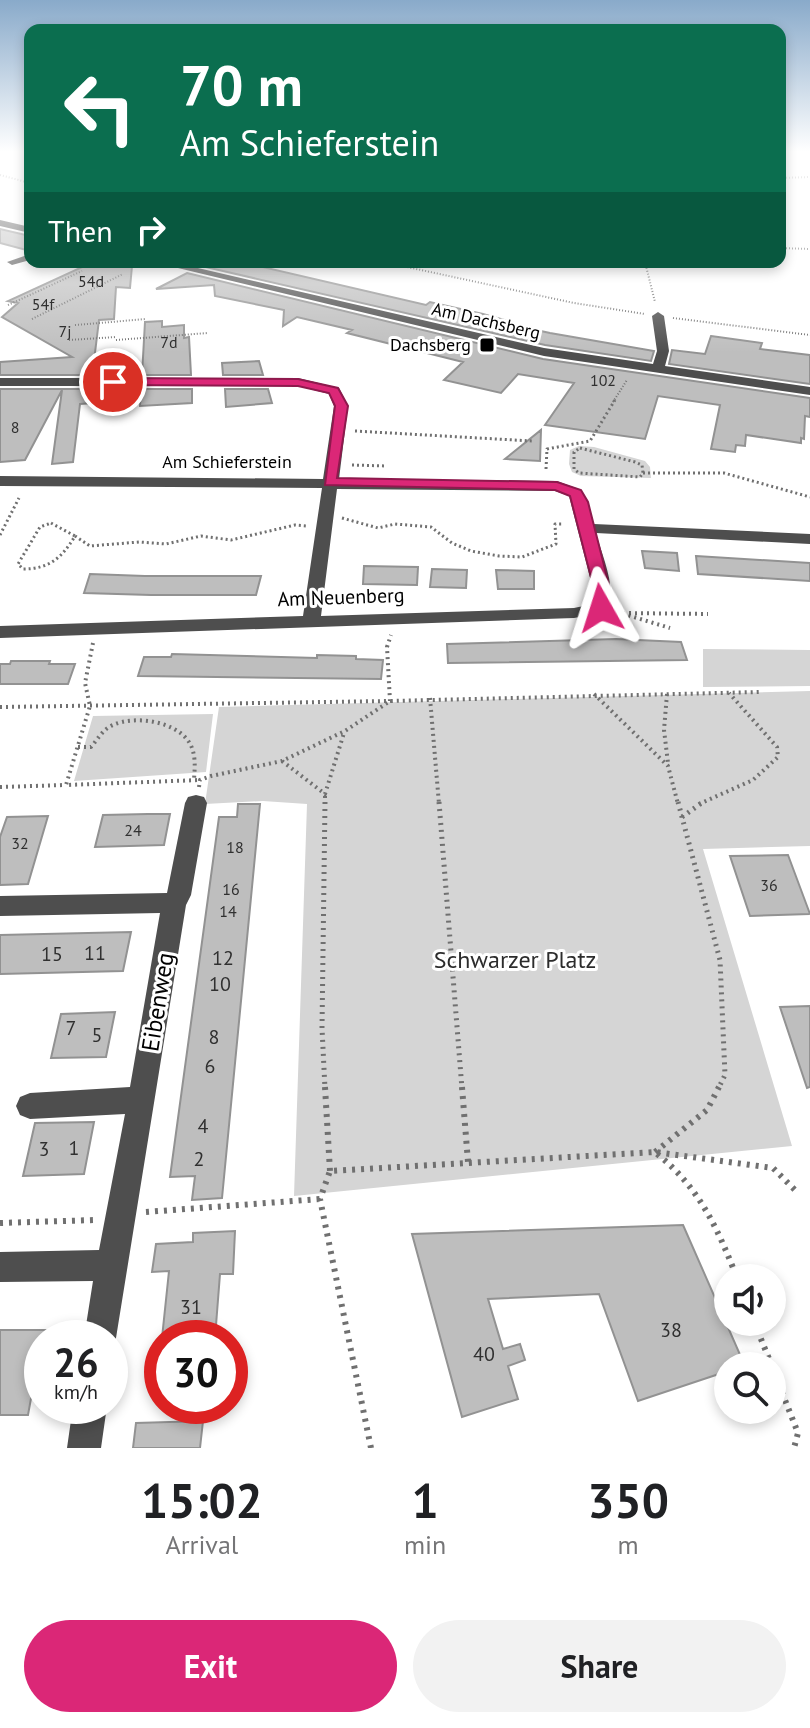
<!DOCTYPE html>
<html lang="en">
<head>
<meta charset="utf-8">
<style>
	:root { --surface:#fff; --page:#f2f2f2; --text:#202124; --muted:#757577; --accent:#db2777 }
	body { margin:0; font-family:"PT Sans",sans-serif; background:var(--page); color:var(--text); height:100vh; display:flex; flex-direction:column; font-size:30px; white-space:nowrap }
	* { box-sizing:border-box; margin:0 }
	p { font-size:26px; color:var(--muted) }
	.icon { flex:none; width:44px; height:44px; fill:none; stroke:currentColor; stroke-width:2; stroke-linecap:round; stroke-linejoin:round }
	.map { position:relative; height:1448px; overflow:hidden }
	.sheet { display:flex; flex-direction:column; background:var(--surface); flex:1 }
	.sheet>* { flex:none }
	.top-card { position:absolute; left:24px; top:24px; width:762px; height:244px; border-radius:16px; box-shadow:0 4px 12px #0003; background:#0b6e4f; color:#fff; overflow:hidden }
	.tools { position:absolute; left:714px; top:1264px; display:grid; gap:16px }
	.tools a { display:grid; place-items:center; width:72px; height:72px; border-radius:50%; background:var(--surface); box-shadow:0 4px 12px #0003; font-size:40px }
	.speed { position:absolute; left:24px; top:1320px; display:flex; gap:16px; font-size:40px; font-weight:700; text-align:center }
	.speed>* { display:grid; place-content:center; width:104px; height:104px; border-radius:50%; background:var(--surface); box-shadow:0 4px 12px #0003; line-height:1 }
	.speed small { font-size:20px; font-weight:400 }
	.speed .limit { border:12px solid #d22; background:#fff; color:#111 }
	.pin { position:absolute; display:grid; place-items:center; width:68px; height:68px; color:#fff; margin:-34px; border:4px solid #fff; border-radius:50%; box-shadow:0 2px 8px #0007 }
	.me { position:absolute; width:88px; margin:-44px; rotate:354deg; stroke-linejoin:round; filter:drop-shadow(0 0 6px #0008) }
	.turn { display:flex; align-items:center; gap:28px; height:168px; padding:0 24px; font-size:36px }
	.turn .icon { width:104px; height:104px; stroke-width:2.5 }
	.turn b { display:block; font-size:56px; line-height:68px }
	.then { display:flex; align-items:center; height:76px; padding:0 24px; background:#0003; gap:16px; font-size:30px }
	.eta { display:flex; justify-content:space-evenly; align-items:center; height:136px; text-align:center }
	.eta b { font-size:48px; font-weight:700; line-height:56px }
	.primary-button { display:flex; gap:16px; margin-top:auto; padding:16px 24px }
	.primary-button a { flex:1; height:92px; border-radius:48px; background:var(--accent); color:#fff; font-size:32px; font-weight:700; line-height:92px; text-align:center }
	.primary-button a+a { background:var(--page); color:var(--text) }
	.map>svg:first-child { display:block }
</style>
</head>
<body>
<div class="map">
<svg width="810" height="1448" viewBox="0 0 810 1448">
	<rect width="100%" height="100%" fill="#fff"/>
	<path fill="#d5d5d5" d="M579 446 594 447 645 461 650 467 651 478 581 476 572 472 569 464 570 450Z
		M703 649 810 650V686L703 687Z
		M810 691V846L703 849 792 1146 294 1196 307 804 263 801 205 804 219 707Z
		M213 714 206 772 74 781 93 716Z"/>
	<path fill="#bebebe" stroke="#929292" stroke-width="2" d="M0 229 30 236V251L0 243Z
		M93 262 132 266 130 288 116 287 114 319 99 320 94 361 100 360V366L110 365 109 375H0V362L72 357 2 317 18 303 8 301Z
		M209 262H241L426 305 430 302 483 314 512 322 509 324 550 333 654 351 651 361 545 345 201 266Z
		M187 273 543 359 810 398V417L805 416 804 439 801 438V443L746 435 745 446 736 445 735 452 711 449 720 405 658 396 645 439 545 425 574 383 518 374 501 393 444 380 463 362 347 333 352 330 297 317 283 326 284 310 215 296 214 285 156 289Z
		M162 321V327L184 325V338L189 337 191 375H142L145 322Z
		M711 336 762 343 760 349 810 355V384L669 364 672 350 705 354Z
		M259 361 263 375H223L222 363Z
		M0 389H108L107 402 80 404 73 462 52 464 62 390 25 460 0 462Z
		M141 389H192V403L140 406Z
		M225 389H268L272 403 226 407Z
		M541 430 540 461 505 459Z
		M642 551 677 553 679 571 645 568Z
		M696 556 810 563V581L698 574Z
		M364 566 418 567 417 585 363 584Z
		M432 569 467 570 466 588 430 587Z
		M496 570 534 571V589H498Z
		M90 574 145 576H261L256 595H151L84 593Z
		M616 639 681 642 687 660 448 663 447 644Z
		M172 654 317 658V655L356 656V659L383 660 381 679 138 676 144 657H171Z
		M11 661H50L49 664H75L68 684H0V664H10Z
		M238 804H260L222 1198 192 1200 195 1176 170 1177 219 817H237Z
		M148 814H170L164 845 95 847 103 815Z
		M48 816 28 884 0 885V837L7 817Z
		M788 855 810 914 750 916 730 856Z
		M131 932 123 971 0 974V935Z
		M810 1006V1087L807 1088 780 1007Z
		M115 1012 106 1057 51 1058 61 1014Z
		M94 1122 84 1174 23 1176 35 1123Z
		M683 1225 745 1366H728V1371L638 1401 599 1294 488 1299 503 1349 520 1344 525 1360 508 1366 518 1399 462 1417 412 1234Z
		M235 1231 233 1274H220L215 1338H162L169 1271 152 1272 156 1244 193 1242V1233Z
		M0 1330H47L45 1338H42L28 1415H0Z
		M203 1421 200 1448H133L136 1423Z"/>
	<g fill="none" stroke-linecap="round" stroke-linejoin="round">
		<path stroke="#707070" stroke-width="2" stroke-dasharray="1 2" stroke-linecap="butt" d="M0 175 30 183
			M780 178 810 177
			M780 248 810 249
			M384 262 574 303 645 314
			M645 262 655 302
			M8 305 82 271
			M673 318 810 335
			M32 319 123 274
			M75 325 146 319
			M69 340 116 337
			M116 340 208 333
			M613 402 627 380"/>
		<path stroke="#707070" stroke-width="3" stroke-dasharray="2 3" stroke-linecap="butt" d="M355 431 532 441
			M580 448 635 462 642 465 643 473 640 477 579 473 574 469V452Z
			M352 465 387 466
			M546 469 547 449 590 441 615 400
			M643 473H724L810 497
			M342 518 378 528 395 524 431 527 452 543 471 551 499 556 522 557 556 544 555 524H564
			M51 523 75 536C62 558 49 569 23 569L18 564 40 527Z
			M0 535 19 498
			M75 536 90 546 139 542 166 544 201 536 231 540 295 525 306 526"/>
		<path stroke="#707070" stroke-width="4" stroke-dasharray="2 4" stroke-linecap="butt" d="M617 612 670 628
			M623 613 708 614
			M93 643 85 683 90 706 66 785 200 780
			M594 694 668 766 678 804
			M667 694 664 730 668 763
			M430 698 439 804
			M0 707 390 701 387 647 391 635
			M78 747H91C98 739 103 729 113 725 135 715 175 721 189 742 196 753 195 767 194 779
			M282 761 325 794 344 733
			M0 787 66 785
			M199 787 200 780 211 776 282 761 345 731 390 701 760 692
			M325 804V794
			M699 804 753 780 778 757 777 747 729 693"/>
		<path stroke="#707070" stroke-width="5" stroke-dasharray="2 5" stroke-linecap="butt" d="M325 802 322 1028 325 1089
			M439 802 462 1089
			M678 802 720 960 725 1075 718 1089
			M682 817 703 802"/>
		<path stroke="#707070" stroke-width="6" stroke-dasharray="3 6" stroke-linecap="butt" d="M325 1087 330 1171
			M462 1087 468 1162
			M655 1152 707 1110 719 1087
			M657 1154C699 1187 718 1229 737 1278
			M146 1212 320 1199
			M0 1223 95 1220
			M754 1322 772 1366
			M772 1367 798 1433 794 1448
			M371 1448 320 1199 330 1171 655 1152 773 1168 796 1191"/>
		<path fill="#4e4e4e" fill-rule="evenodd" d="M0 220 30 227V233L0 226Z
			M30 254V260L12 265 7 262Z
			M153 262H172L544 348 653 364 657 351 652 316 658 312 664 316 669 351 665 366 810 387V395L544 356Z
			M0 378H298L339 388 348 406 339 479 557 481 581 490 594 524 810 534V544L596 533C602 556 618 589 607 612L574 618 0 638V626L303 616 322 488 0 486V476L323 479 334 406 329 394 298 386H0ZM337 489 555 491 569 496 594 593 593 604 574 608 321 616Z
			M196 795 204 797 207 803 191 895 186 905 116 1338 110 1350V1338H84L93 1281 0 1282V1252L99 1250 125 1114 30 1119 20 1115 16 1106 20 1097 30 1093 130 1087 160 913 0 916V896L167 893 185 803 188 797Z
			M73 1406H107L101 1448H67Z"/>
	</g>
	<linearGradient id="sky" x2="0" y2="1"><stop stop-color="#89aaca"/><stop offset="0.43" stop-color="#fff"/><stop offset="1" stop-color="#fff" stop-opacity="0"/></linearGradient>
	<rect width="810" height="353" fill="url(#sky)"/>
	<path fill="#db2777" stroke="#8e194d" stroke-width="2" d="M113 378 298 379 338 388 348 406 337 478 557 482 581 490 588 502 611 593 609 608 601 613 593 608 595 593 570 496 555 490 325 485 335 406 329 393 298 386 109 385 107 382Z"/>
	<rect fill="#000" stroke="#fff" stroke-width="3" x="479" y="337" width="16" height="16" rx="4"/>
	<g text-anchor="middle" stroke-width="6" stroke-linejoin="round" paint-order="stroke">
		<g font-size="16" fill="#303030">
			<text x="91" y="287">54d</text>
			<text x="43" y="310">54f</text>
			<text x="65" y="337">7j</text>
			<text x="169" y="348">7d</text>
			<text x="603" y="386">102</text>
			<text x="15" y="433">8</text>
			<text x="133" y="836">24</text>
			<text x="20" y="849">32</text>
			<text x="235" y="853">18</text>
			<text x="769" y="891">36</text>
			<text x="231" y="895">16</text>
			<text x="228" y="917">14</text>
		</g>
		<g font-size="18" fill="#000" stroke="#fff">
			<text transform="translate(486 321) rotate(13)" y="6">Am Dachsberg</text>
			<text x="227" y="468">Am Schieferstein</text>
		</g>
		<g font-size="18" fill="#000" stroke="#fff" text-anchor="end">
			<text x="471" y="351">Dachsberg</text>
		</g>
		<g font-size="20" fill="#000" stroke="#fff">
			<text transform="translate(341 597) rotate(-2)" y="7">Am Neuenberg</text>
		</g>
		<g font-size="20" fill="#303030">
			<text x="95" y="960">11</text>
			<text x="52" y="961">15</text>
			<text x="223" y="965">12</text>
			<text x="220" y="991">10</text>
			<text x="71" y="1035">7</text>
			<text x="97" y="1042">5</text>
			<text x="214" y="1044">8</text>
			<text x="210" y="1073">6</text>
			<text x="203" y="1133">4</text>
			<text x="74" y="1155">1</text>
			<text x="44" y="1156">3</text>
			<text x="199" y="1166">2</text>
			<text x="191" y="1314">31</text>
			<text x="671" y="1337">38</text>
			<text x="484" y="1361">40</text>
		</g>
		<g font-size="24" fill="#2c2c2c" stroke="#fff">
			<text x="515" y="968">Schwarzer Platz</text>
		</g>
		<g font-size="24" fill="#000" stroke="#fff">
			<text transform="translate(158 1002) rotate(-81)" y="8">Eibenweg</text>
		</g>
	</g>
</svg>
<div class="tools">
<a><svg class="icon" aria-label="sound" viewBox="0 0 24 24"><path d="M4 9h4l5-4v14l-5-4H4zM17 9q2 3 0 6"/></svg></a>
<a><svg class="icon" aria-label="search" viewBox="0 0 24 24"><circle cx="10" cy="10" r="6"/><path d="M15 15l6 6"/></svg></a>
</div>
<div class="speed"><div>26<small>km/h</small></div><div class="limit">30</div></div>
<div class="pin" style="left:113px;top:382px;background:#d93025"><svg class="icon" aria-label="arrive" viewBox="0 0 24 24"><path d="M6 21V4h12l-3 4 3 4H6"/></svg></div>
<svg class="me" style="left:601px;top:608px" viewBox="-20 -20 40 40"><path d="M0-17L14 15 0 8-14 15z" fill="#db2777" stroke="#fff" stroke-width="4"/></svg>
<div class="top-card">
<div class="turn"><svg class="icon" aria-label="left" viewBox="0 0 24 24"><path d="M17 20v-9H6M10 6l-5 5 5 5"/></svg><div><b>70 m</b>Am Schieferstein</div></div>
<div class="then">Then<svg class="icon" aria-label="right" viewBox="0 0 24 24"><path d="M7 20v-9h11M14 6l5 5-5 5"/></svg></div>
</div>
</div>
<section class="sheet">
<div class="eta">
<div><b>15:02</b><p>Arrival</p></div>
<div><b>1</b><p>min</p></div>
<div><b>350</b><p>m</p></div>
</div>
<div class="primary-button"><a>Exit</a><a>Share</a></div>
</section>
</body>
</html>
